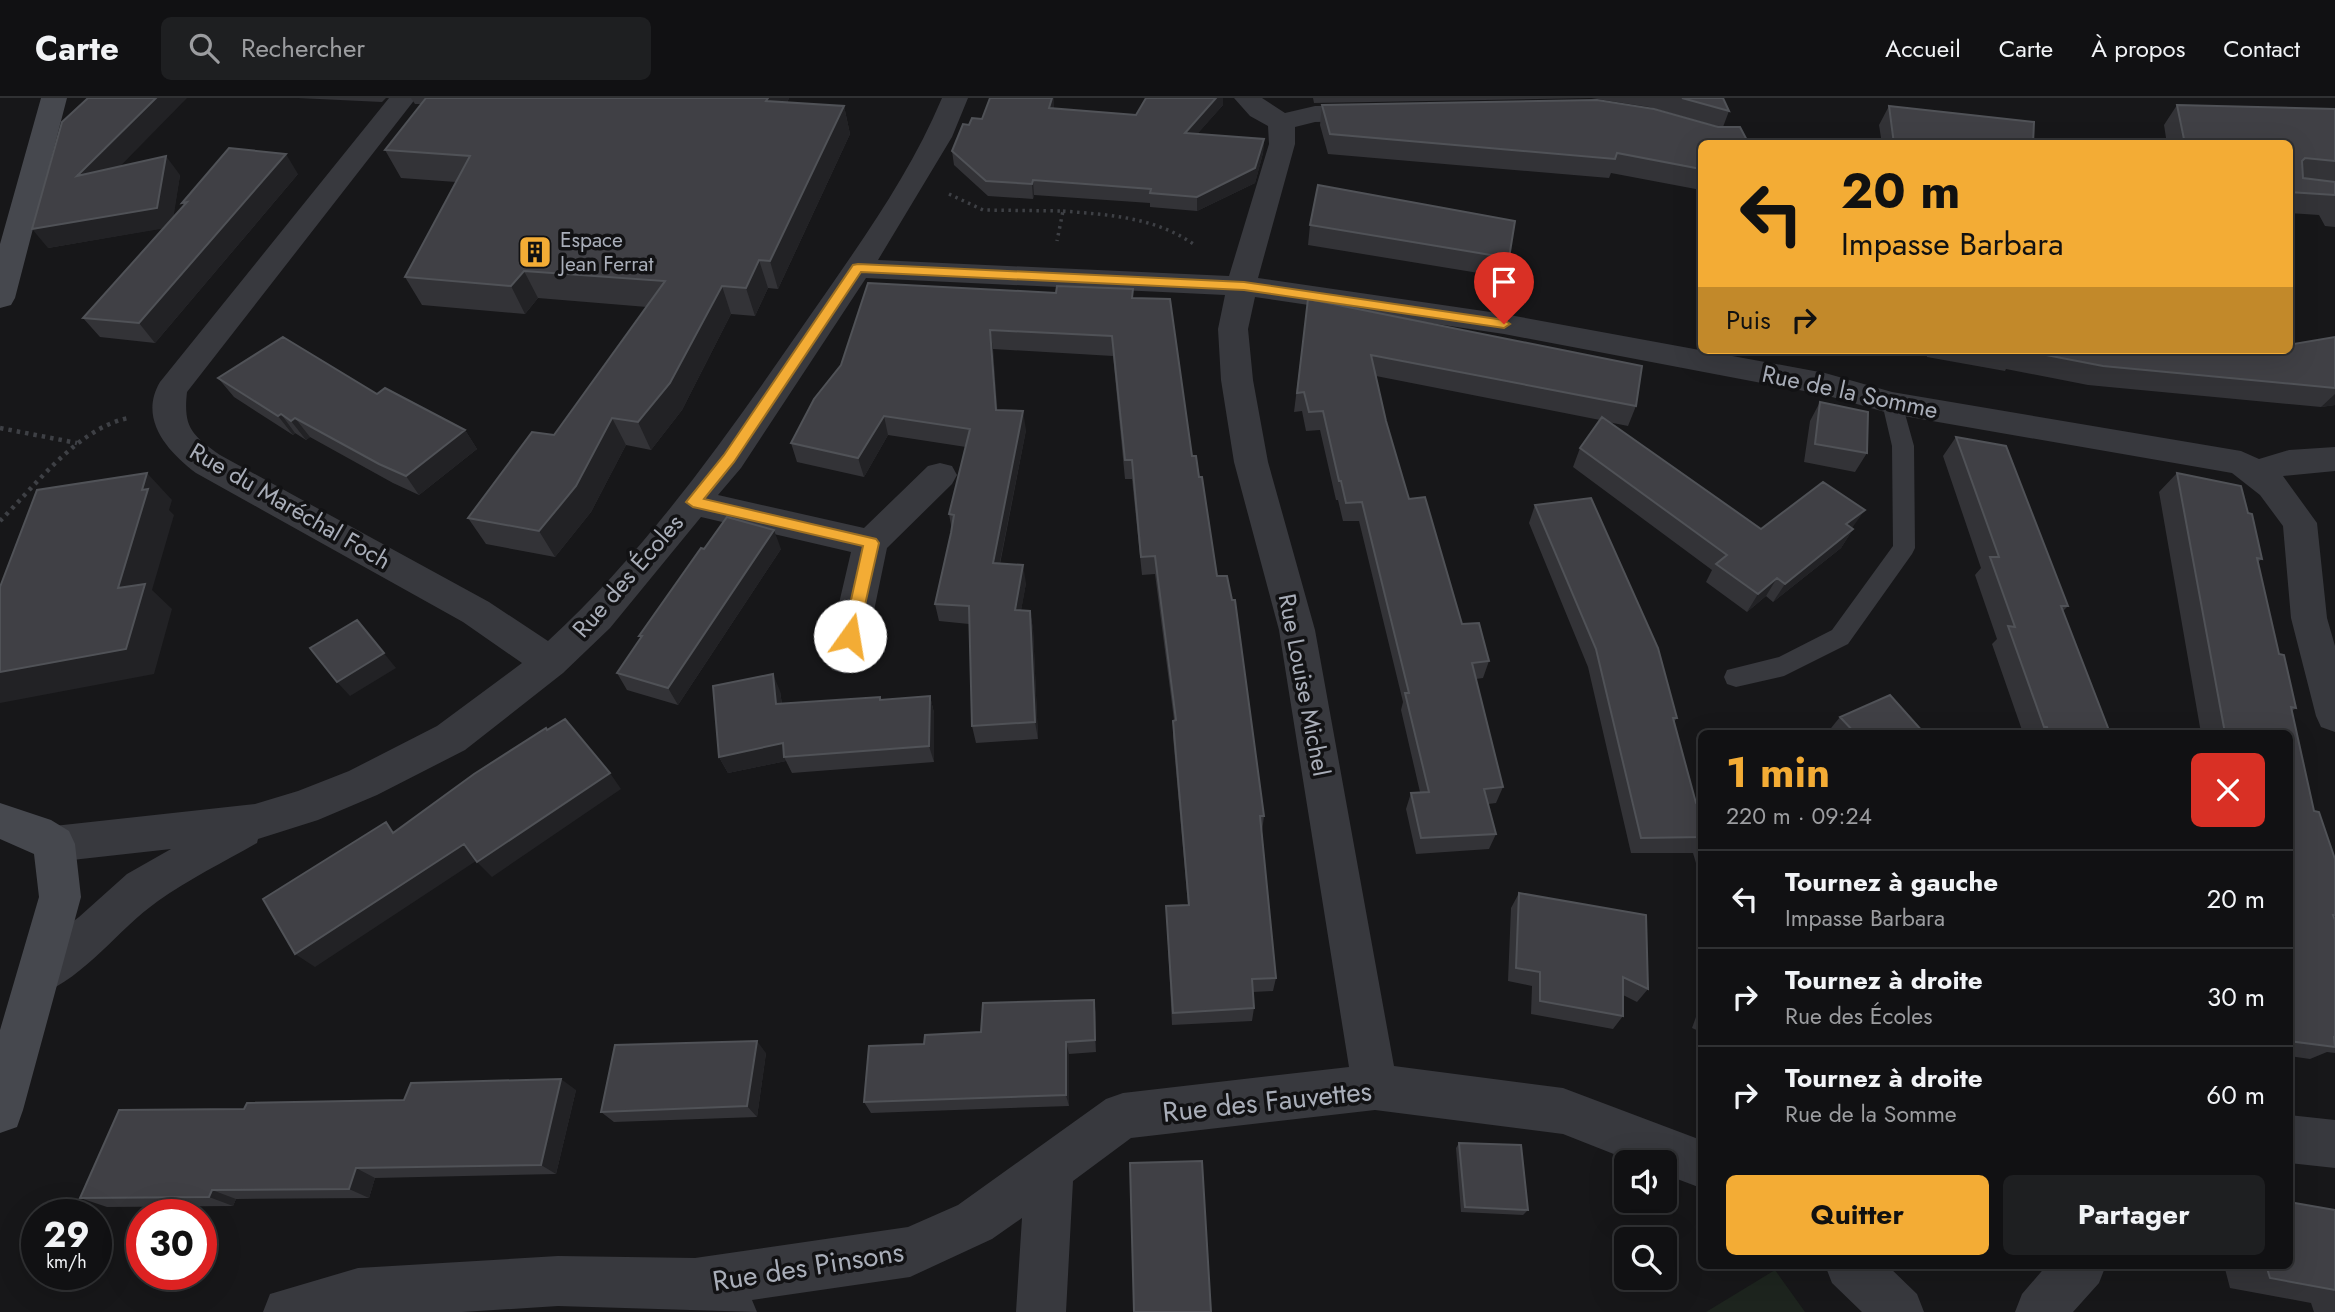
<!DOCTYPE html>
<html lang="fr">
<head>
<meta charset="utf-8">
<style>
	:root { --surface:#111113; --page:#1e1f21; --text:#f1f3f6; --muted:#9c9da0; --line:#303133; --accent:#f3ac35 }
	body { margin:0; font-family:Jost,sans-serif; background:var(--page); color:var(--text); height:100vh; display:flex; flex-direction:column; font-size:26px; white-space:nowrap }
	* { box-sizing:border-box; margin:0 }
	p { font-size:23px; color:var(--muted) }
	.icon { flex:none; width:38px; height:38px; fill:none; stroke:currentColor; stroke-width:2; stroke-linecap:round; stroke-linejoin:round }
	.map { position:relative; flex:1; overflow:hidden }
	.side { position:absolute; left:1698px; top:632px; width:595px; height:539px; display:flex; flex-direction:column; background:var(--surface); border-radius:10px; box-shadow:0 7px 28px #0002,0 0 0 2px var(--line) }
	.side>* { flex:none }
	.hud { position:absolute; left:1698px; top:42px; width:595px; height:214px; border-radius:10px; box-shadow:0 7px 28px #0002,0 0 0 2px var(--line); background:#f3ac35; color:#111; overflow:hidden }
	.tools { position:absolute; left:1614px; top:1052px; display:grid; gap:14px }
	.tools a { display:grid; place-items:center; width:63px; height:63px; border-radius:10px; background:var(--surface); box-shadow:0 7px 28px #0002,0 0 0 2px var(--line); font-size:35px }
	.speed { position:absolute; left:21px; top:1101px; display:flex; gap:14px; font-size:35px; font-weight:700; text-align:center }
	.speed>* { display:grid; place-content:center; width:91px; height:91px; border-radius:50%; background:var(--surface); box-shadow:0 7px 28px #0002,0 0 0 2px var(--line); line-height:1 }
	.speed small { font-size:18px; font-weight:400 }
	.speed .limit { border:10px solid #d22; background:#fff; color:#111 }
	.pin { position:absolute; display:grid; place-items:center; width:60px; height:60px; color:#fff; margin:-72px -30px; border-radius:50% 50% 50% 0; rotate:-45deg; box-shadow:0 0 7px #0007 }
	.pin .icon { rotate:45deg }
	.me { position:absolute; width:77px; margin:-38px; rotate:13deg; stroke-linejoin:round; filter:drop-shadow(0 0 5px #0008) }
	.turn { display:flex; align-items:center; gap:24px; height:147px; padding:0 28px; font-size:32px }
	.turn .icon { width:91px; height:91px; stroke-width:2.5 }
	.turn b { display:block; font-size:49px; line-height:60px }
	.then { display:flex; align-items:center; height:66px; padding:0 28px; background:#0003; gap:14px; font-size:26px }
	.round { display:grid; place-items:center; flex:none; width:74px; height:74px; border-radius:10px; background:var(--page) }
	.overview { display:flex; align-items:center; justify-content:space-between; height:119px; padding:0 28px }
	h1 { font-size:42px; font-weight:700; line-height:52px; color:var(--accent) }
	.cta { display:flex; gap:14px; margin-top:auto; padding:14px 28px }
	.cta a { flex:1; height:80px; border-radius:10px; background:var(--accent); color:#111; font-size:28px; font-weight:700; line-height:80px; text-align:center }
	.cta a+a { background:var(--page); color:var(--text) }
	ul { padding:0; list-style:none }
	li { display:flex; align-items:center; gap:21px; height:98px; padding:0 28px; border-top:2px solid var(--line) }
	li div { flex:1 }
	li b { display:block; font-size:26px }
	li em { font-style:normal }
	header { display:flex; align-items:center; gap:42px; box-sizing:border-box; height:98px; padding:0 35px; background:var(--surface); border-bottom:2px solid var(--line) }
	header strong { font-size:33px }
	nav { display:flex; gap:38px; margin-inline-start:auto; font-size:24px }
	.search { width:490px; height:63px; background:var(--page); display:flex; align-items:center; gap:18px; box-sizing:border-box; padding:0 24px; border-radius:10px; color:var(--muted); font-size:26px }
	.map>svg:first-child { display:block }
</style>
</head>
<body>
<header>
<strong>Carte</strong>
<div class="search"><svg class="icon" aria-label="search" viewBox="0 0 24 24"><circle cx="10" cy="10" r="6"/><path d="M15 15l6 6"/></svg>Rechercher</div>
<nav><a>Accueil</a><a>Carte</a><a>À propos</a><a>Contact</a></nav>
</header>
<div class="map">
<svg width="2335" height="1214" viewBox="0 0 2335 1214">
	<rect width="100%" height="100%" fill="#171719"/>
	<path fill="#1d241e" d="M1775 1172 1805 1214H1706Z"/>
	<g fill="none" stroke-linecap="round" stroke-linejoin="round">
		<path stroke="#3e4045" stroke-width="3.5" stroke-dasharray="2.5 4.5" stroke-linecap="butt" d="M949 96 983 112 1063 113 1057 143
			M1063 113C1110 117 1155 119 1195 147"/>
		<path stroke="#3e4045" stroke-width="4.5" stroke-dasharray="3.5 5" stroke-linecap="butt" d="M0 330 77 345
			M0 423C36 387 77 331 128 320"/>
		<path fill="#38393e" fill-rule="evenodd" d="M1892 298 1899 300 1902 305 1914 348 1915 450 1912 456 1848 546 1784 578 1736 589 1727 586 1724 579 1727 572 1779 559 1832 532 1893 448 1892 348 1882 305 1885 300Z"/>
		<path fill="#38393e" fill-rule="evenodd" d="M389 0H416L187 294C183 330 192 337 220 357L489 504 548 543C649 450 729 335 807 222 856 151 909 79 942 0H968L952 39 878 162 1229 178 1269 46 1268 28 1250 18 1234 0H1262L1285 15 1315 8 1373 7 1382 9 1386 15 1382 21 1373 23 1315 24 1295 29V46L1258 180 1504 216 1825 275 1892 294 2241 353 2259 361 2289 352 2335 349V373L2283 378 2317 425 2327 520 2335 548V634L2321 629 2316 618 2291 520 2283 428 2260 397 2232 375 1892 316 1825 297 1504 236 1255 199 1248 231 1253 282 1268 364 1315 532 1394 968 1563 990 1701 1042V1090L1664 1076V1064H1634L1563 1036 1375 1012 1131 1040 1073 1083 1066 1214H1016L1022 1120 992 1141 910 1179 752 1202 757 1214 558 1208 462 1214H263L270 1196 358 1170 558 1158 695 1160 908 1129 958 1107 1106 1001 1123 995 1349 969 1279 532 1234 364 1221 282 1218 231 1225 197 866 180 741 370 718 397 864 430 928 368 940 365 952 368 957 377 952 386 887 450 864 561 858 572 845 576 832 572 826 561 851 454 701 419 610 530 563 575 465 652 377 697 318 722 258 741 257 745C224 764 189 781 158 803 117 832 87 878 39 897L23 891 17 876 23 861 79 819 127 776 171 751 54 764 39 759 33 746 39 733 54 728 255 706 298 693 349 673 437 628 522 565 463 524 196 375C168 354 138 321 160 284Z
			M2289 1017 2335 1022V1070L2289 1065Z
			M1825 1167H1887L1917 1196 1924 1214H1862L1832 1185Z
			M2047 1167H2106L2099 1185 2073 1214H2015L2022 1196Z"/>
		<path fill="#46484e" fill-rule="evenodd" d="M41 0H67L15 200 11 207 0 210V146Z
			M0 705 51 722 69 733 75 746 81 799 23 1012 17 1029 0 1035V932L39 799 34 756 0 741Z"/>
	</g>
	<path fill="#333337" d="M298 0H386L382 4Z
		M411 0H789L787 5 844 8 850 36 778 191 768 190 755 218 731 216 682 312 651 352 626 347 591 414 555 459 486 446 468 420 554 337 647 209 538 200 525 216 422 207 405 179 456 84 401 80 385 52 421 6H415Z
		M1146 0H1223V7L1197 36 1264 41 1263 55 1255 85 1197 113 1150 109V105L1034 97 1033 101 988 98 954 67 952 53 969 27 982 21 1053 1 1054 11 1136 17Z
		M1313 0H1723L1729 13 1723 29 1701 46V92L1611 75 1609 80 1328 56 1320 27 1322 7 1720 29 1649 9 1591 0 1314 5Z
		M2177 7 2335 11V129L2325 128 2319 117 2289 115V46H2167L2164 27Z
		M1889 8 2033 46H1882L1879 27Z
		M120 68 180 77 173 119 184 107 182 105 298 76 155 245 100 239 83 220 163 130 48 150Z
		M1310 127 1509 160 1503 179 1308 147Z
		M1133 191V200L1199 379 1217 478 1264 718 1262 734 1276 880 1273 893 1253 894 1254 910 1252 923 1172 927 1166 808 1188 807 1173 639V623L1174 622 1155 476 1142 477 1132 381H1125L1113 258 993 251 997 312 1026 332 1000 466 1026 485 1021 512 1030 513 1033 531 1038 641 976 645 972 628 969 526 939 523 935 506 952 432 949 416 966 349 888 337 864 379 797 364 791 345 1056 195Z
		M1308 201 1636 308 1628 328 1608 324 1761 431H1853L1841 450 1773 504 1766 498 1747 514 1706 484 1712 472 1573 369 1580 350 1600 322 1376 278 1386 323 1409 401 1462 526 1489 563 1483 580 1476 581 1503 689 1496 705 1488 706 1496 736 1489 751 1416 756 1406 711 1411 695 1420 694 1401 612 1403 604 1359 423H1343L1338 402H1336L1320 332 1306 333 1302 313 1294 314Z
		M2335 239V307L2321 309 2088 287 2006 271 2005 273 1927 259 1926 252H2289L2294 246Z
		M218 280 377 296 465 332 477 351 419 397 393 385 310 339 306 342 295 335 293 337 234 299Z
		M1820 304 1867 355 1855 374 1804 364 1810 323Z
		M1956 339 2068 508 2063 513 2110 635H2023L1992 546 1997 541 1975 477 1981 470 1943 358Z
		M2177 375 2248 415 2262 461 2258 464 2279 556 2296 610 2292 613 2314 713 2335 761V955L2327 954 2310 961 2289 958V635H2201L2159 394Z
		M1535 407 1677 620 1674 624 1696 705 1701 706V782L1693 755H1631L1588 569 1529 425Z
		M704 451H781L678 607 627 592 617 575 641 540 639 538Z
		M780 593 782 606 880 599 881 602 930 598 934 615V664L792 675 786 663 728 675 719 659Z
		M1840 619 1924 635H1827Z
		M1519 795 1648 891 1637 904 1623 897V918L1613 931 1531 916 1532 888 1508 883 1511 810Z
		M1701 905V934L1692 930Z
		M1096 915V954L1069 956V1008L871 1015 864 1004 981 934Z
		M766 955 757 1019 614 1024 601 1014Z
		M576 992 556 1076 375 1080 369 1100 236 1101 233 1108 107 1109 80 1100 244 1011Z
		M1459 1045 1528 1112 1523 1117 1461 1114 1456 1050Z
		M2335 1112V1214H2314L2311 1205 2230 1190 2224 1167H2289Z"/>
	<path fill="#222225" d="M156 0H187L92 97 77 78Z
		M768 0H789L774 31 766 3Z
		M1049 0H1054V12L1050 25Z
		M1216 0H1223V7L1185 50V35Z
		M844 8 850 36 778 191 770 163Z
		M1264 41 1263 55 1255 85 1197 113V99Z
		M286 56 298 76 155 245 139 225Z
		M166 58 180 77 172 129 48 150 32 131Z
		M1033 82 1034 97 1033 101 1032 86Z
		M759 162 768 190 755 218 746 190Z
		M524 173 538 200 525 216 511 188Z
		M722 188 731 216 682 312 651 352 638 324Z
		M990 232 993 251 999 331 996 312Z
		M2335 296V307L2321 309Z
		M1023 313 1026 332 996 484 993 465Z
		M281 316 295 335 293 337 278 318Z
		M884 318 888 337 864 379 858 360Z
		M295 320 310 339 306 342 291 323Z
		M612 320 626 347 591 414 555 459 539 433Z
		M465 332 477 351 419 397 406 378Z
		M147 375 172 402 169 412 174 417 152 492 172 511 154 576 0 605V574L118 490 142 392Z
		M1865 412 1852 430 1846 426Z
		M1853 431 1841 450 1773 504 1785 486Z
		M774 432 781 451 678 607 668 590Z
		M1023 467 1026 485 1018 530 1015 512Z
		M1777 480 1766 498 1747 514 1758 496Z
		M1030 513 1033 531 1038 641 1035 624Z
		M357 522 396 570 350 598 337 584Z
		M773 576 780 593 784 623 776 606Z
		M930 598 934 615V664L929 648Z
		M783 645 784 659 786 663 728 675 719 659Z
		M610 675 621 691 492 779 477 764Z
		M464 746 479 761 315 869 295 856Z
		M1094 902 1096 915V954L1095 942Z
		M757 943 766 955 757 1019 747 1008Z
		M1066 944 1069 956V1008L1066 997Z
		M561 981 576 992 556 1076 541 1067Z
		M356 1070 375 1080 369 1100 349 1091Z
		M212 1092 236 1101 233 1108 209 1099Z"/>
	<path fill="#404045" stroke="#505257" stroke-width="2" d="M88 0H156L77 78 166 58 157 110 32 131 62 24Z
		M426 0H768L766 3 844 8 770 163 759 162 746 190 722 188 670 285 638 324 612 320 576 388 539 433 468 420 532 334 554 337 665 183 524 173 511 188 405 179 470 58 385 52Z
		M990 0H1052L1049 10 1136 17 1146 0H1216L1185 35 1264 41 1255 70 1197 99 1150 95 1151 91 1033 82 1032 86 986 83 952 53 963 26 969 27 972 20 982 21Z
		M1682 0H1723L1729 13Z
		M1597 2 1654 11 1718 29H1740L1749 46H1701V71L1617 55 1615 61 1330 36 1322 7Z
		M2177 7 2335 11V63L2305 60 2302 63 2303 80 2335 84V97L2289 94V46H2185Z
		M1889 8 2034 24 2033 46H1894Z
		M229 50 286 56 139 225 83 220 187 104 182 105Z
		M1318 87 1515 123 1509 160 1310 127Z
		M868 185 1056 195 1057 188 1133 191 1132 200 1170 201 1192 358H1196L1199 379H1202L1217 478H1227L1232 502H1235L1264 718H1260L1276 880 1252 881 1254 910 1173 915 1166 808 1189 807 1173 623 1176 622 1155 458 1141 459 1132 362H1125L1112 238 990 232 996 312 1023 313 993 465 1023 467 1015 512 1030 513 1035 624 972 628 969 508 935 506 951 435 954 417 949 416 970 331 884 318 858 360 791 345 814 301 841 267Z
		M1308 201 1642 268 1636 308 1371 257 1386 323 1409 401 1425 399 1462 526 1479 525 1489 563 1472 565 1503 689 1484 691 1496 736 1421 740 1411 695 1429 694 1405 595H1409L1362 404 1346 405 1341 383H1339L1323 313 1309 314 1304 294 1297 295Z
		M2289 237 2294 246 2335 239V290L2103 268 2020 252H2289Z
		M283 239 377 296 385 290 465 332 406 378 379 366 295 320 291 323 281 316 278 318 218 280Z
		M1820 304 1868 314 1867 355 1815 346Z
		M1602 319 1761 431 1823 384 1865 412 1846 426 1853 431 1785 486 1777 480 1758 496 1716 466 1727 457 1580 350Z
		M1956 339 2006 348 2068 508H2061L2110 635H2049L2047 629H2044L2008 528 2015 529 1990 459H1999Z
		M147 375 142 392 148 391 118 490 145 486 126 551 0 574V489L37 392Z
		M2177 375 2241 388 2248 415 2252 416 2262 461 2257 460 2279 556 2284 557 2296 610 2291 609 2314 713 2319 714 2335 761V817H2333L2335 822V939H2334L2335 949 2289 943V635H2225Z
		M1591 400 1658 550 1677 620H1673L1696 705 1701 706V739L1641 740 1596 551 1535 407Z
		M727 419 774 432 668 590 617 575 642 538H639L701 450 704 451Z
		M357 522 384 555 337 584 310 550Z
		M773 576 776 606 880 599V602L930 598 929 648 784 659 783 645 719 659 713 588Z
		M1890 597 1924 635H1855L1840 619Z
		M565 621 610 675 477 764 464 746 295 856 263 801 386 724 393 735 474 676 546 630 547 632Z
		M1519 795 1646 817 1648 891 1623 879V918L1540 903V874L1516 870Z
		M1094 902 1095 942 1066 944V997L864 1004 869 948 924 946 925 937 981 934 983 905Z
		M757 943 747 1008 601 1014 615 947Z
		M561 981 541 1067 356 1070 349 1091 212 1092 209 1099 80 1100 119 1012 244 1011 247 1005 404 1002 411 985Z
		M1459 1045 1521 1047 1528 1112 1465 1109Z
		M1202 1063 1211 1214H1134L1130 1065Z
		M2289 1104 2335 1112V1192L2270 1180 2266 1167H2289Z"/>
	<path fill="#f3ac35" stroke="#9e7022" stroke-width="2" d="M858 166 1244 184 1504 222 1510 226 1504 230 1244 192 861 174 734 364 704 401 876 441 879 445 858 538 850 544 843 538 863 448 693 409 686 404 724 357 853 167Z"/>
	<defs>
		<symbol id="building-square" viewBox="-11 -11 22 22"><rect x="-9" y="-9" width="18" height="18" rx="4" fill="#f3ac35" stroke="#121214"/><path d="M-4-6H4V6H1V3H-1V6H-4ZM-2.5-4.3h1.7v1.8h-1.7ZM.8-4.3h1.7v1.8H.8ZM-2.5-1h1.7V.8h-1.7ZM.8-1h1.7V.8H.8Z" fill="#111"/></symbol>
	</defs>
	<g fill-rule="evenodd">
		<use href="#building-square" x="516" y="135" width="38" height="38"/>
	</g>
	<g text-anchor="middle" stroke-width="7" stroke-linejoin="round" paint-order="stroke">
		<g font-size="21" fill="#a9aeb9" stroke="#121214" text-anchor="start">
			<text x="560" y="149">Espace<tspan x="560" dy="24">Jean Ferrat</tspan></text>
		</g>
		<g font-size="24" fill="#a9aeb9" stroke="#121214">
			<text transform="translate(1850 294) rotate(12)" y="8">Rue de la Somme</text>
			<text transform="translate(290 408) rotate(30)" y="8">Rue du Maréchal Foch</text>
			<text transform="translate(628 478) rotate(-49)" y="8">Rue des Écoles</text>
			<text transform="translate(1304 587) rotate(79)" y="8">Rue Louise Michel</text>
		</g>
		<g font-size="28" fill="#a9aeb9" stroke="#121214">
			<text transform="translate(1267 1003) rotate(-6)" y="10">Rue des Fauvettes</text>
			<text transform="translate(808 1168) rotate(-9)" y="10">Rue des Pinsons</text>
		</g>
	</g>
</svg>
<div class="tools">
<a><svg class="icon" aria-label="sound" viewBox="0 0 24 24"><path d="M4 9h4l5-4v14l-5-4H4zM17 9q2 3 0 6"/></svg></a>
<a><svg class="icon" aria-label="search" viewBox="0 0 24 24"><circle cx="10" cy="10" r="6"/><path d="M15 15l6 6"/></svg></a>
</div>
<div class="speed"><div>29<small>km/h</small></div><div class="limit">30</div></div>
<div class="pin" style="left:1504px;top:226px;background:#d93025"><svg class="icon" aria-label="arrive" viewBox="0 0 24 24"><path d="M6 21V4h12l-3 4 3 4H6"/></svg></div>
<svg class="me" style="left:850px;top:538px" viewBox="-20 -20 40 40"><circle r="19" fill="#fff"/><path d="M0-13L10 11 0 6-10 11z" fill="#f3ac35"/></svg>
<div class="hud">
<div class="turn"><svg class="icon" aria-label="left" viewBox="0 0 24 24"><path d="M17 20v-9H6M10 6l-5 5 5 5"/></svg><div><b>20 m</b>Impasse Barbara</div></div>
<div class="then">Puis<svg class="icon" aria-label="right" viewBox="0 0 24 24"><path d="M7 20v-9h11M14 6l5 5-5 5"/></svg></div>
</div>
<section class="side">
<div class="overview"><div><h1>1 min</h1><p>220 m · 09:24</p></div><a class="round" style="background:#d93025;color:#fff"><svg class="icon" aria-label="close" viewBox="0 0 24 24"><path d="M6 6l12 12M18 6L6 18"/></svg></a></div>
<ul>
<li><svg class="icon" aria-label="left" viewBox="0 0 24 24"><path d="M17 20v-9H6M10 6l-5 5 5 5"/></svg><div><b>Tournez à gauche</b><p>Impasse Barbara</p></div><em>20 m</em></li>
<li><svg class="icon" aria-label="right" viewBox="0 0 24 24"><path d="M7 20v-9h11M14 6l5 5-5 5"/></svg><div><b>Tournez à droite</b><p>Rue des Écoles</p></div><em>30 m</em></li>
<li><svg class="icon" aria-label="right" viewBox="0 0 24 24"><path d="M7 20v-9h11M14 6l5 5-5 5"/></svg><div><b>Tournez à droite</b><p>Rue de la Somme</p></div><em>60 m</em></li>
</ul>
<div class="cta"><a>Quitter</a><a>Partager</a></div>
</section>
</div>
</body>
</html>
